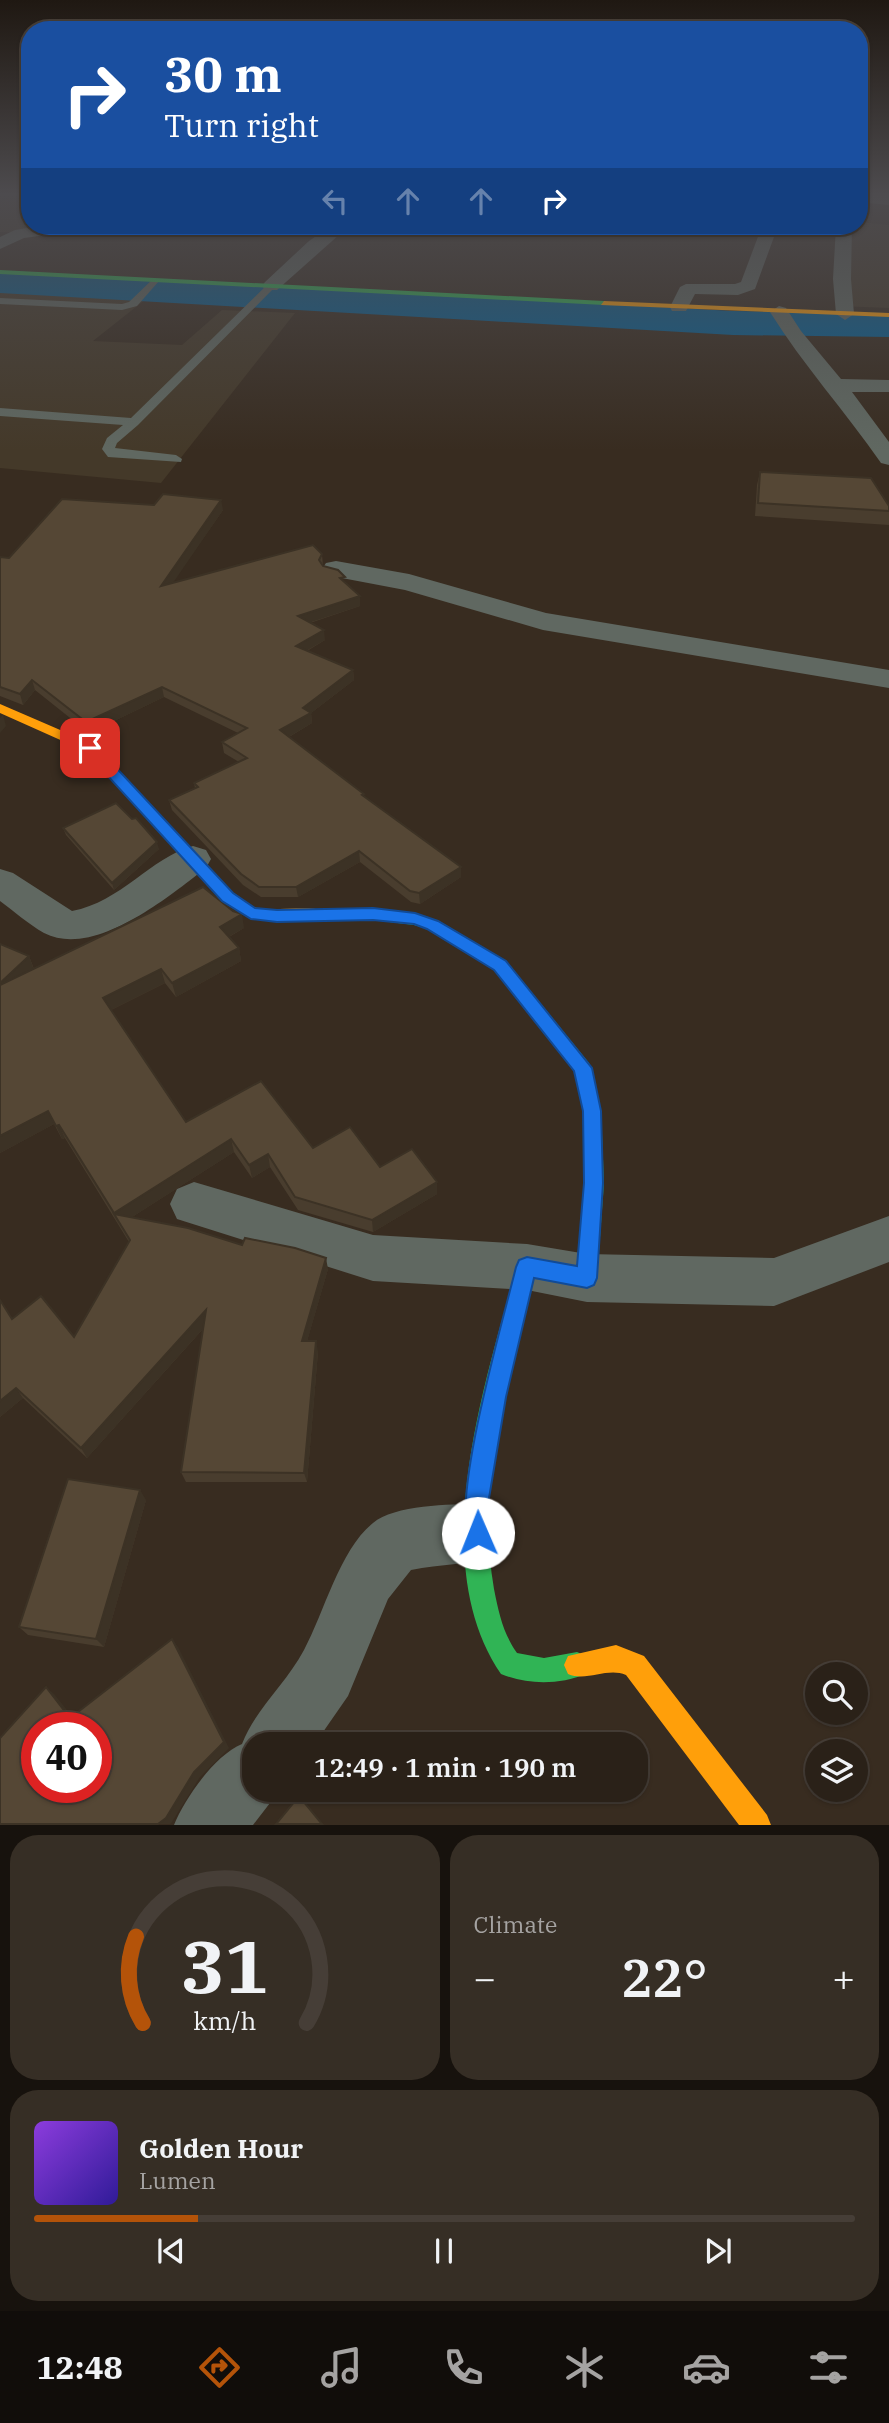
<!DOCTYPE html>
<meta charset="utf-8">
<style>
:root{--surface:#2a2118;--page:#362e25;--text:#f1f3f6;--muted:#a5a3a2;--line:#463e37;--accent:#b45309}
body{margin:0;font-family:"IBM Plex Serif",serif;background:var(--page);color:var(--text);height:100vh;display:flex;flex-direction:column;font-size:26px;white-space:nowrap}
*{box-sizing:border-box;margin:0}
p{font-size:23px;color:var(--muted)}
.icon{flex:none;width:38px;height:38px;fill:none;stroke:currentColor;stroke-width:2;stroke-linecap:round;stroke-linejoin:round}
.map{position:relative;height:1825px;overflow:hidden}
.details{display:flex;flex-direction:column;gap:10px;padding:10px;background:#17120d;flex:1}
.details>*{flex:none}
.hud{position:absolute;left:21px;top:21px;width:847px;height:214px;border-radius:28px;box-shadow:0 2px 5px #0004,0 0 0 2px var(--line);background:#1a4fa0;color:#fff;overflow:hidden}
.buttons{position:absolute;left:805px;top:1662px;display:grid;gap:14px}
.buttons a{display:grid;place-items:center;width:63px;height:63px;border-radius:50%;background:var(--surface);box-shadow:0 2px 5px #0004,0 0 0 2px var(--line);font-size:35px}
.speed{position:absolute;left:21px;top:1712px;display:flex;gap:14px;font-size:35px;font-weight:700;text-align:center}
.speed>*{display:grid;place-content:center;width:91px;height:91px;border-radius:50%;background:var(--surface);box-shadow:0 2px 5px #0004,0 0 0 2px var(--line);line-height:1}
.speed .limit{border:10px solid #d22;background:#fff;color:#111}
.pin{position:absolute;display:grid;place-items:center;width:60px;height:60px;color:#fff;margin:-30px;border-radius:14px;box-shadow:0 4px 10px #0006}
.me{position:absolute;width:77px;margin:-38px;rotate:359deg;stroke-linejoin:round;filter:drop-shadow(0 0 5px #0008)}
.turn{display:flex;align-items:center;gap:24px;height:147px;padding:0 28px;font-size:32px}
.turn .icon{width:91px;height:91px;stroke-width:2.5}
.turn b{display:block;font-size:49px;line-height:60px}
.lanes{display:flex;align-items:center;height:66px;padding:0 28px;background:#0003;justify-content:center;gap:35px;direction:ltr}
.lanes .off{opacity:.35}
.big{font-size:52px;font-weight:600;line-height:1.1}
.details .widget{flex:1;display:flex;flex-direction:column;justify-content:center;gap:10px;min-width:0;padding:0 24px;border-radius:28px;background:var(--page)}
.details .dial{align-items:center;gap:0}
.dial svg{height:182px;overflow:visible;fill:none;stroke:var(--line);stroke-width:7;stroke-linecap:round;text-anchor:middle}
.dial text{fill:var(--text);stroke:none}
.song{display:flex;align-items:center;gap:21px}
.cover{width:84px;height:84px;border-radius:10px;background:linear-gradient(135deg,hsl(270 70% 55%),hsl(250 70% 35%))}
.played{height:7px;border-radius:4px;background:linear-gradient(90deg,var(--accent) 20%,var(--line) 20%)}
.keys{display:flex;justify-content:space-around;direction:ltr}
.heat{display:flex;justify-content:space-between;align-items:center;font-size:38px;direction:ltr}
.details .tiles{flex:1;display:grid;gap:10px;grid-template-columns:1fr 1fr}
.widget:last-child{grid-column:span 2}
.trip{position:absolute;left:242px;top:1732px;width:406px;height:70px;border-radius:28px;background:var(--surface);box-shadow:0 2px 5px #0004,0 0 0 2px var(--line);font-weight:600;line-height:70px;text-align:center}
.menu{display:flex;height:112px;justify-content:space-around;align-items:center;background:#110d0a;color:var(--muted)}
.menu .icon{width:49px;height:49px}
.menu .active{color:var(--accent)}
.menu b{font-size:32px;color:var(--text)}
.map>svg:first-child{display:block}
</style>
<div class="map">
<svg width="889" height="1825" viewBox="0 0 889 1825">
<rect width="100%" height="100%" fill="#382c20"/>
<!-- industrial -->
<path fill="#443929" d="M0,195H30V226H54L46,233L0,232Z
M859,222L889,225V308L837,306L840,226H859Z
M0,292L146,299L93,341L182,345L222,310L295,313L161,483L0,468Z"/>
<g fill="none" stroke-linecap="round" stroke-linejoin="round">
<!-- river -->
<path fill="#085d8f" fill-rule="evenodd" d="M0,271L733,311L889,313V337L733,335L0,293Z"/>
<!-- lane -->
<path fill="#606861" fill-rule="evenodd" d="M154,278L159,281L137,306L122,310L0,304V298L122,304L129,302Z
M268,284L276,286L138,425L117,443L115,448L176,455L182,459L181,462L108,457L102,449L107,438L123,425L0,416V408L131,418Z"/>
<!-- street -->
<path fill="#606861" fill-rule="evenodd" d="M859,195H889V205L859,202Z
M39,226H59L46,235L24,238L0,249V237L15,230Z
M190,226H217L209,231L192,229Z
M331,226H349L277,290H265L262,286L265,282L309,241Z
M762,226H778L755,289L738,295L695,294L686,311H672L670,307L680,287L686,284H735L741,282Z
M836,226H852L851,279L854,314L845,320L836,314L833,279Z
M779,306L786,308L801,331L841,379L889,380V392H852L889,442V465L881,463C845,411 803,365 770,312Z
M336,561L409,574L546,613L889,670V688L543,630L405,590L326,575L322,569L326,563Z
M193,846L206,850L211,859L206,868C168,897 94,959 44,933C28,924 14,911 0,901V869L13,873L72,911C121,902 150,858 193,846Z
M194,1182L373,1235L527,1244L587,1254L774,1258L889,1216V1262L774,1306L587,1302L527,1290L373,1281L177,1219L170,1204L177,1189Z
M478,1504L499,1512L507,1533L499,1554C471,1565 440,1564 411,1570L388,1599L348,1696L314,1745H254V1790H280L253,1825H174C185,1798 215,1755 242,1744C256,1708 286,1684 304,1650C324,1613 340,1549 373,1523C394,1505 451,1504 478,1504Z"/>
<!-- fast -->
<path fill="#30b455" fill-rule="evenodd" d="M0,270L604,301L608,303L604,305L0,274Z
M373,908L415,913L439,921L506,961L589,1063L601,1110L604,1183L597,1278L594,1285L587,1288L580,1285L577,1278L584,1183L583,1110L575,1071L494,969L427,929L414,925L373,920L326,921L318,915L326,909Z
M527,1257L534,1260L537,1267C510,1372 475,1480 494,1589C499,1614 503,1633 517,1653L544,1658L577,1652L586,1656L590,1665L586,1674C559,1685 528,1685 501,1674C425,1563 484,1385 517,1267L520,1260Z"/>
<!-- slow -->
<path fill="#ff9f0a" fill-rule="evenodd" d="M604,301L889,313V317L601,305Z
M0,704L95,745L233,893C241,898 249,906 257,908C275,912 325,903 334,915L332,919L277,922L251,919L223,901L85,751L0,713Z
M616,1645L644,1656L767,1815L771,1825H739L626,1675C607,1667 587,1682 568,1674L564,1665L568,1656Z"/>
</g>
<!-- wall -->
<path fill="#493d2e" d="M760,472L889,506V525L755,516L757,485Z
M154,505L223,510L172,583L322,554L323,566L345,583L360,596V606L310,623L325,640L307,651L353,670L354,680L311,713L312,723L289,737L364,794V797L461,877L420,904L411,902L360,862L298,897H261L243,885L172,810L169,800L195,788L194,783L239,762L224,753L222,742L238,733L164,697L89,733L35,690L23,705L0,696V557L9,558Z
M132,819L159,849L114,890L66,835L63,828Z
M244,928L229,937L239,948L241,961L176,997L165,983L111,1010L186,1122L313,1148L437,1182V1194L373,1232L298,1210L270,1167L252,1178L234,1152L132,1217L242,1245L328,1269L307,1341L318,1352L307,1482H186L181,1472L203,1329L87,1458L23,1398L0,1417V1300L12,1319L74,1337L129,1242L65,1138L62,1139L54,1124L0,1153V944L29,956L34,969Z
M146,1500L104,1647L28,1635L19,1627Z"/>
<!-- shaded-wall -->
<path fill="#3c3225" d="M221,500L223,510L164,596L161,586Z
M360,596V606L299,626L298,616Z
M324,630L325,640L297,656L296,646Z
M353,670L354,680L311,713L312,723L282,741L280,730L303,708Z
M32,680L35,690L23,705L20,694Z
M162,687L164,697L89,733L86,722Z
M3,715L6,726L0,733V718Z
M157,842L159,849L114,890L112,883Z
M359,851L360,862L298,897L296,887Z
M461,867V877L420,904L419,893Z
M242,914L244,928L223,940L220,927Z
M239,948L241,961L176,997L172,983Z
M29,956L34,970L0,998V983Z
M161,969L165,983L107,1012L103,998Z
M48,1111L54,1124L0,1153V1136Z
M59,1125L65,1138L62,1139L56,1126Z
M231,1139L234,1152L121,1224L114,1214L119,1225L114,1213Z
M268,1154L270,1167L252,1178L249,1165Z
M437,1182V1194L373,1232L372,1220Z
M326,1258L328,1269L304,1352L302,1341Z
M206,1310L210,1321L87,1458L81,1448Z
M316,1341L318,1352L307,1482L304,1473Z
M16,1388L23,1398L0,1417V1401Z
M140,1490L146,1500L104,1647L96,1639Z
M172,1639L178,1647L229,1748L200,1777L172,1822L170,1824H158Z
M46,1687L54,1694L78,1724L70,1718Z"/>
<!-- building -->
<path fill="#554735" stroke="#3c3225" stroke-width="2" fill-rule="evenodd" d="M760,472L871,478L889,506V511L758,503Z
M163,494L221,500L161,586L313,545L322,554L319,560L323,566L338,570L345,577L340,578L360,596L298,616L324,630L296,646L353,670L303,708L311,713L280,730L364,794L362,795L461,867L419,893L410,891L359,851L296,887H259L241,874L169,800L198,787L194,783L247,758L222,742L247,728L162,687L86,722L32,680L20,694L0,687V557L9,558L62,499L154,505Z
M116,803L132,819L136,818L157,842L112,883L63,828Z
M203,887L233,911L242,914L220,927L239,948L172,983L161,969L103,998L186,1122L261,1081L313,1148L350,1127L380,1167L412,1149L437,1182L372,1220L295,1197L268,1154L249,1165L231,1139L114,1213L59,1125L56,1126L48,1111L0,1136V985Z
M0,944L29,956L0,983Z
M114,1214L188,1228L242,1245L245,1238L295,1248L326,1258L302,1341H316L304,1473L181,1472L206,1310L81,1448L16,1388L0,1401V1300L12,1319L41,1296L74,1337L130,1240Z
M68,1479L140,1490L96,1639L19,1627Z
M172,1639L224,1742L194,1772L166,1818L158,1824H0V1738L46,1687L70,1718ZM37,1727H96V1787H37Z
M299,1796L322,1824H276Z"/>
<!-- sky -->
<linearGradient id="sky" x2="0" y2="1"><stop stop-color="#1f1812"/><stop offset="0.43" stop-color="#4d4b4e"/><stop offset="1" stop-color="#4d4b4e" stop-opacity="0"/></linearGradient>
<rect width="889" height="451" fill="url(#sky)"/>
<!-- route -->
<path fill="#1a73e8" stroke="#114b97" stroke-width="2" d="M90,744L95,745L233,893L255,908L277,910L373,908L415,913L438,921L506,961L592,1068L601,1111L603,1183L597,1278L594,1285L587,1288L534,1278L506,1397L488,1504L490,1533L487,1542L478,1546L469,1542C451,1497 503,1321 516,1267L519,1260L527,1257L577,1266L584,1183L583,1111L574,1071L494,970L427,929L414,924L373,920L277,922L251,919L222,901L85,751L83,748Z"/>
</svg>
<div class="buttons">
<a><svg class="icon" aria-label="search" viewBox="0 0 24 24"><circle cx="10" cy="10" r="6"/><path d="M15 15l6 6"/></svg></a>
<a><svg class="icon" aria-label="layers" viewBox="0 0 24 24"><path d="M12 4l9 5-9 5-9-5zM3 14l9 5 9-5"/></svg></a>
</div>
<div class="speed"><div class="limit">40</div></div>
<div class="pin" style="left:90px;top:748px;background:#d93025"><svg class="icon" aria-label="arrive" viewBox="0 0 24 24"><path d="M6 21V4h12l-3 4 3 4H6"/></svg></div>
<svg class="me" style="left:478px;top:1533px" viewBox="-20 -20 40 40"><circle r="19" fill="#fff"/><path d="M0-13L10 11 0 6-10 11z" fill="#1a73e8"/></svg>
<div class="trip">12:49 · 1 min · 190 m</div>
<div class="hud">
<div class="turn"><svg class="icon" aria-label="right" viewBox="0 0 24 24"><path d="M7 20v-9h11M14 6l5 5-5 5"/></svg><div><b>30 m</b>Turn right</div></div>
<div class="lanes"><svg class="icon off" aria-label="left" viewBox="0 0 24 24"><path d="M17 20v-9H6M10 6l-5 5 5 5"/></svg><svg class="icon off" aria-label="ahead" viewBox="0 0 24 24"><path d="M12 20V5M6 11l6-6 6 6"/></svg><svg class="icon off" aria-label="ahead" viewBox="0 0 24 24"><path d="M12 20V5M6 11l6-6 6 6"/></svg><svg class="icon" aria-label="right" viewBox="0 0 24 24"><path d="M7 20v-9h11M14 6l5 5-5 5"/></svg></div>
</div>
</div>
<section class="details">
<div class="tiles">
<div class="widget dial"><svg viewBox="0 0 100 80">
<path d="M14 69A42 42 0 1 1 86 69"/>
<path d="M14 69A42 42 0 0 1 11 31" stroke="#b45309"/>
<text x="50" y="56" font-size="32" font-weight="700">31</text>
<text x="50" y="72" font-size="11">km/h</text>
</svg></div>
<div class="widget"><p>Climate</p>
<div class="heat"><a>−</a><b class="big">22°</b><a>+</a></div>
</div>
<div class="widget">
<div class="song"><i class="cover"></i><div><b>Golden Hour</b><p>Lumen</p></div></div>
<div class="played"></div>
<div class="keys"><svg class="icon" aria-label="previous" viewBox="0 0 24 24"><path d="M18 5L8 12l10 7zM5 5v14"/></svg><svg class="icon" aria-label="pause" viewBox="0 0 24 24"><path d="M8 5v14M16 5v14"/></svg><svg class="icon" aria-label="next" viewBox="0 0 24 24"><path d="M6 5l10 7-10 7zM19 5v14"/></svg></div>
</div>
</div>
</section>
<nav class="menu">
<b>12:48</b>
<svg class="icon active" aria-label="directions" viewBox="0 0 24 24"><path d="M12 3l9 9-9 9-9-9zM9 14v-3h6M13 9l2 2-2 2"/></svg>
<svg class="icon" aria-label="music" viewBox="0 0 24 24"><path d="M9 18V5l10-2v13"/><circle cx="6" cy="18" r="3"/><circle cx="16" cy="16" r="3"/></svg>
<svg class="icon" aria-label="phone" viewBox="0 0 24 24"><path d="M5 4h4l2 5-3 2q2 4 5 5l2-3 5 2v4C11 20 4 13 5 4z"/></svg>
<svg class="icon" aria-label="climate" viewBox="0 0 24 24"><path d="M12 3v18M4 7l16 10M4 17L20 7"/></svg>
<svg class="icon" aria-label="car" viewBox="0 0 24 24"><path d="M5 17H2v-5l4-1 3-4h7l3 4 3 1v5h-3M9 17h6M6 11h13"/><circle cx="7" cy="17" r="2"/><circle cx="17" cy="17" r="2"/></svg>
<svg class="icon" aria-label="filters" viewBox="0 0 24 24"><path d="M4 7h16M4 17h16"/><circle cx="9" cy="7" r="2"/><circle cx="15" cy="17" r="2"/></svg>
</nav>
